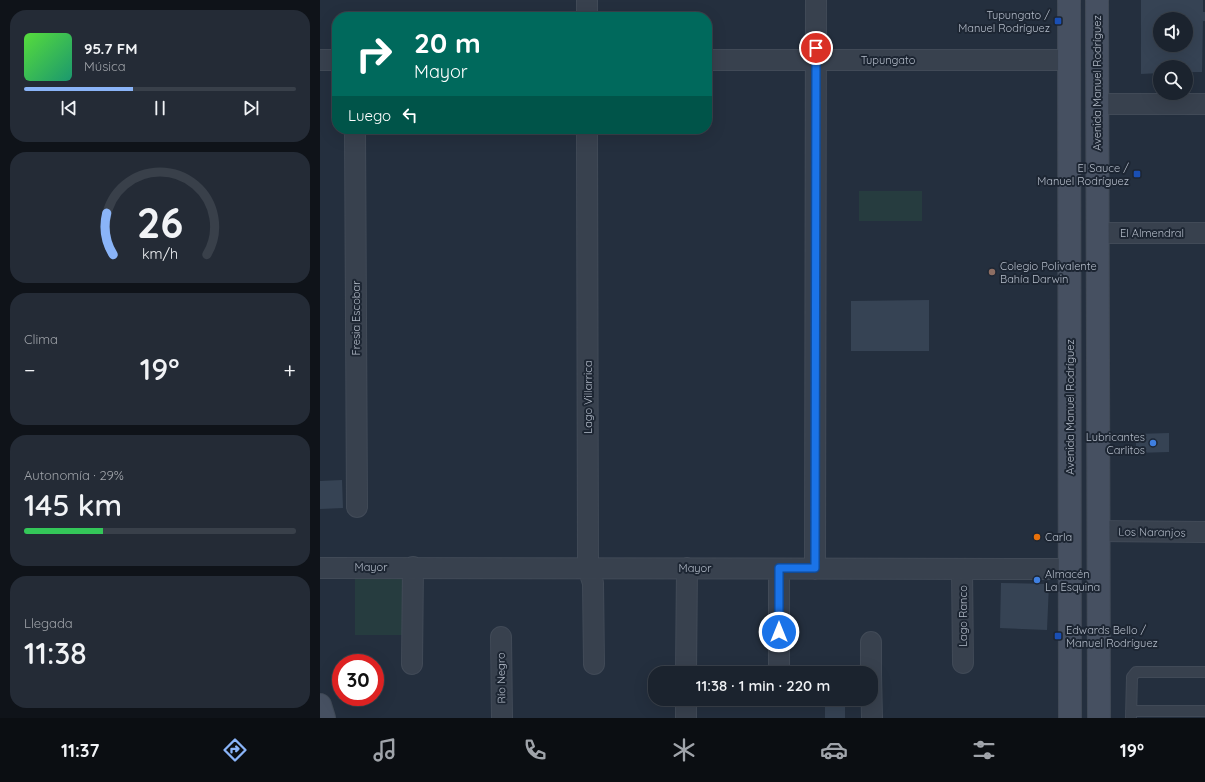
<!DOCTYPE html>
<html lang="es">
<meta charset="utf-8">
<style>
:root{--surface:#1b232e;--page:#242b36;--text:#f1f3f6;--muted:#a0a4aa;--line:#39404a;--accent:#8ab4f8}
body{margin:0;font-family:Quicksand,sans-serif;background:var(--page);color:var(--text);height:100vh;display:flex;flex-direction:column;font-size:15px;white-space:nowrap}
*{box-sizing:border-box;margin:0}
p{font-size:13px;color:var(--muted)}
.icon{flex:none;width:22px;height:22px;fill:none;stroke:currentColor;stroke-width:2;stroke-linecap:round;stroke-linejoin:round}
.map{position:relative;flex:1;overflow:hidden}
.panel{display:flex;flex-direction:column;gap:10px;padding:10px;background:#0f1319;width:320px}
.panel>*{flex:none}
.top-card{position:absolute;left:12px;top:12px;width:380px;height:122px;border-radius:16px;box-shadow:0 4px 16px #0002,0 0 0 1px var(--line);background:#00695c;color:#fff;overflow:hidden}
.fabs{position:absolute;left:833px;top:12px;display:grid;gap:8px}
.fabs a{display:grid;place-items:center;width:40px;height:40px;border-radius:50%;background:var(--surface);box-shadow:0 4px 16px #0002,0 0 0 1px var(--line);font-size:20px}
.speed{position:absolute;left:12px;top:654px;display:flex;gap:8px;font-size:20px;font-weight:700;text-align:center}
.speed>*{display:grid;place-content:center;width:52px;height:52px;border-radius:50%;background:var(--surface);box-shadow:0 4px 16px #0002,0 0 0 1px var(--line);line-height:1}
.speed .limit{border:6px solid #d22;background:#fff;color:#111}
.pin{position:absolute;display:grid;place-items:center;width:34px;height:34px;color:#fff;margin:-17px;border:2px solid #fff;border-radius:50%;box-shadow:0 1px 4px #0007}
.me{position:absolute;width:44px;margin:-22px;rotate:0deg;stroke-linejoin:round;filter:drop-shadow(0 0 3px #0008)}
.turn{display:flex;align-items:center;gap:14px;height:84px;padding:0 16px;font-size:18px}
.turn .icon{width:52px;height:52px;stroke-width:2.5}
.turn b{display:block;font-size:28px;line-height:34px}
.then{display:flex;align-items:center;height:38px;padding:0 16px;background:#0003;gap:8px;font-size:15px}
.big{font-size:30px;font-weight:600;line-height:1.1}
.panel .tile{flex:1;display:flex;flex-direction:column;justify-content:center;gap:6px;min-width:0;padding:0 14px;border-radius:16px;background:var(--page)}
.panel .dial{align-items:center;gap:0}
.dial svg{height:104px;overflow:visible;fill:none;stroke:var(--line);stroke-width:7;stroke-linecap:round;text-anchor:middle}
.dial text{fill:var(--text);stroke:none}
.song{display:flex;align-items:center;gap:12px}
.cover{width:48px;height:48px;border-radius:6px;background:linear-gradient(135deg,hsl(110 70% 55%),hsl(160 70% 35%))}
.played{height:4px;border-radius:2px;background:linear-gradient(90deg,var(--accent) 40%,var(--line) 40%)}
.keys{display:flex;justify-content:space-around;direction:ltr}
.heat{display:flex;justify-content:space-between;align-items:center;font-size:22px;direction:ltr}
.charge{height:6px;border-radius:3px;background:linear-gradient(90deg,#34c759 29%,var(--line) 0)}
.trip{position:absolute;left:328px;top:666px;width:230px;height:40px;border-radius:16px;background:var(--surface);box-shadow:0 4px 16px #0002,0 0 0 1px var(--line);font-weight:600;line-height:40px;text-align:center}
.tab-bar{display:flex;height:64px;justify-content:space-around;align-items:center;background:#0b0e12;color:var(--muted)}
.tab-bar .icon{width:28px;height:28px}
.tab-bar .active{color:var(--accent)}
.tab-bar b{font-size:18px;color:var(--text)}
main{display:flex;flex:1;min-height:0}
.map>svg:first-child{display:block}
</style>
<main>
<section class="panel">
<div class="tile">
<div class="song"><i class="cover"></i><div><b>95.7 FM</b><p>Música</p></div></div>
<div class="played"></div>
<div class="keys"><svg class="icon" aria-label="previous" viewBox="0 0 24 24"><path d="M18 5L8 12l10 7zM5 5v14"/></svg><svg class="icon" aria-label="pause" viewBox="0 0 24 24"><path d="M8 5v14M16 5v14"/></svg><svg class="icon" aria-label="next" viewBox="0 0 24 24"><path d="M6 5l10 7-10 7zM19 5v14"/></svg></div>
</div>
<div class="tile dial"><svg viewBox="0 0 100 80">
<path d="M14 69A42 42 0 1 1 86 69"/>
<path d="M14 69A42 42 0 0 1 9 37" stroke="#8ab4f8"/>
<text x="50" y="56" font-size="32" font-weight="700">26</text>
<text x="50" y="72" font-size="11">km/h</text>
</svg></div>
<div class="tile"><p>Clima</p>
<div class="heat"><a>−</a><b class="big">19°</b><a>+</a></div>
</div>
<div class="tile"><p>Autonomía · 29%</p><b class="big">145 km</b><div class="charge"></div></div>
<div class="tile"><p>Llegada</p><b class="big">11:38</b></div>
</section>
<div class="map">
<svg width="885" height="718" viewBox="0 0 885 718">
<rect width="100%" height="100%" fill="#242f3e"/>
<!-- green -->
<path fill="#263c3f" d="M539,191H602V221H539Z
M35,578H82V635H35Z"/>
<!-- building -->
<path fill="#364354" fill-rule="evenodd" d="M821,0H883V12H885V21H883L882,72H866V67H840V73L821,74ZM840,19H866V45H840Z
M609,300V351H531V301Z
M849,433V452L816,453V434Z
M22,480L23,508L0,509V481Z
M681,583L729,584L727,630L680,628Z
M505,699H525V718H505Z"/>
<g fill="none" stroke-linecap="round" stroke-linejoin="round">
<defs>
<path id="lane" d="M811,711H885
M811,718L812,677L816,672H885"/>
<path id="street" d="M267,17V0
M0,60H17
M387,60H750
M778,104H885
M35,129L37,507
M267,129L268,568L273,583L274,664
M778,233H885
M778,531L885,532
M0,568L750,569
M495,569L496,0
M642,569L643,663
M181,637L182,718
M551,642V673
M92,664L93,567
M459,664V569
M366,673L367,568
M551,674L552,718
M366,699V718"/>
<path id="secondary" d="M749,0L750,718
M777,0L779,718
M0,705L4,718"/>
</defs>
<!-- lane casing -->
<use href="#lane" stroke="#414a57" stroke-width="12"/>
<!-- street casing -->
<use href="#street" stroke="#414a57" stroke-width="22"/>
<!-- secondary casing -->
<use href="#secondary" stroke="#414a57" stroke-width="24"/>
<!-- lane -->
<use href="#lane" stroke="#38414e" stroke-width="10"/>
<!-- street -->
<use href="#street" stroke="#38414e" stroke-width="20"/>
<!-- secondary -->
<use href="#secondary" stroke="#465061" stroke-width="22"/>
</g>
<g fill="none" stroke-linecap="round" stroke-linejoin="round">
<defs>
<path id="route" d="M459,632V568H495L496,48"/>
</defs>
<!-- route casing -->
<use href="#route" stroke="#114b97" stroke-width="10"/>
<!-- route -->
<use href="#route" stroke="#1a73e8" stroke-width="7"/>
</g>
<!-- markers -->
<g fill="#1a4fb4" stroke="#1d2633" stroke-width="1.5">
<rect x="734" y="17" width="8" height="8" rx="2"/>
<rect x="813" y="170" width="8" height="8" rx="2"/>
<rect x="734" y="632" width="8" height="8" rx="2"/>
</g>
<circle fill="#8d6e63" stroke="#1d2633" stroke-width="1.5" cx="672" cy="272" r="4"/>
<g fill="#3f7fe0" stroke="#1d2633" stroke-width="1.5">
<circle cx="833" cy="443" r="4"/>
<circle cx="717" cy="580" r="4"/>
</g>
<circle fill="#e8710a" stroke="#1d2633" stroke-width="1.5" cx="717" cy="537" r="4"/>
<g text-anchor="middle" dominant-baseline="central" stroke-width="4" stroke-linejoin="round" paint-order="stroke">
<!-- poi labels -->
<g font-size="11" fill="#b4bcc9" stroke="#1d2633" text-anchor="start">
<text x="730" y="15" text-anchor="end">Tupungato /<tspan x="730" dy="13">Manuel Rodríguez</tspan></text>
<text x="809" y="168" text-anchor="end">El Sauce /<tspan x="809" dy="13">Manuel Rodríguez</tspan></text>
<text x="680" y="266">Colegio Polivalente<tspan x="680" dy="13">Bahía Darwin</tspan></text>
<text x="825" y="437" text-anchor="end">Lubricantes<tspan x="825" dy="13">Carlitos</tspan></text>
<text x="725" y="537">Carla</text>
<text x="725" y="574">Almacén<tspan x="725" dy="13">La Esquina</tspan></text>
<text x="746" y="630">Edwards Bello /<tspan x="746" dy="13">Manuel Rodríguez</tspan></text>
</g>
<!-- street labels -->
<g font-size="11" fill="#b4bcc9" stroke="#1d2633">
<text x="568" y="60">Tupungato</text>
<text transform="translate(777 83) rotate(-90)">Avenida Manuel Rodríguez</text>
<text x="832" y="233">El Almendral</text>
<text transform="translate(36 318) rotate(-90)">Fresia Escobar</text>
<text transform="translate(268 397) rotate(-90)">Lago Villarrica</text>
<text transform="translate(750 407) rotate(-90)">Avenida Manuel Rodríguez</text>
<text transform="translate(832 532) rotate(1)">Los Naranjos</text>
<text x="51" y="567">Mayor</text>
<text x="375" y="568">Mayor</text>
<text transform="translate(643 616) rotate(-90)">Lago Ranco</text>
<text transform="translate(181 678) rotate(-91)">Río Negro</text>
</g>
</g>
</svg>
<div class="fabs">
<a><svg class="icon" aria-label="sound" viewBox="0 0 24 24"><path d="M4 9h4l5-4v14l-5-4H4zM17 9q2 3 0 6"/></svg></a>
<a><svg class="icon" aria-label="search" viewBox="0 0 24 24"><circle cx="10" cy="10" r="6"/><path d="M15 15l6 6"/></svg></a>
</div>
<div class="speed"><div class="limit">30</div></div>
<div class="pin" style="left:496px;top:48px;background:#d93025"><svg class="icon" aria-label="arrive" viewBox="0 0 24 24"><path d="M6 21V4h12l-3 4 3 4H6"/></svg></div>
<svg class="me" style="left:459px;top:632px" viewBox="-20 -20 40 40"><circle r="17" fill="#1a73e8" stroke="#fff" stroke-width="3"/><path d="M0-11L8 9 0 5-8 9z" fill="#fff"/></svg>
<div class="trip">11:38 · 1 min · 220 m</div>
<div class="top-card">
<div class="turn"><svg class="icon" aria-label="right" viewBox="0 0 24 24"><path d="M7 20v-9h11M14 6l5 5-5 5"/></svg><div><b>20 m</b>Mayor</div></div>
<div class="then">Luego<svg class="icon" aria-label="left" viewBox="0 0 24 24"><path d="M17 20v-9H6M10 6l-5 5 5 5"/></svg></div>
</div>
</div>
</main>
<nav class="tab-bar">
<b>11:37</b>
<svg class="icon active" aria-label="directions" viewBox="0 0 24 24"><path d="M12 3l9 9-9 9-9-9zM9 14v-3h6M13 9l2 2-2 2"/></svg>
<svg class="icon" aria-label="music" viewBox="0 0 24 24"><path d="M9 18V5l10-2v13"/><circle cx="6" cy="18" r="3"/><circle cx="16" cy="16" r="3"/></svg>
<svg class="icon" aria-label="phone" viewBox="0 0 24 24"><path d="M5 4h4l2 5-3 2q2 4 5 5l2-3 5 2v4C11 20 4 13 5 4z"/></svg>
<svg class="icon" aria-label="climate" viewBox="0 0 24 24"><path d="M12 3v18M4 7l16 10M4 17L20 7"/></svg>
<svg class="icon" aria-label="car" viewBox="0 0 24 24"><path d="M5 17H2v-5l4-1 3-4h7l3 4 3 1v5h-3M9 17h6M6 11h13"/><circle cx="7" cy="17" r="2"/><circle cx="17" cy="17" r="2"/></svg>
<svg class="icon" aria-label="filters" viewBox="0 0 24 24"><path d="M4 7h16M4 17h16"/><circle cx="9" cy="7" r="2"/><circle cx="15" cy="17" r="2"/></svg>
<b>19°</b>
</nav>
